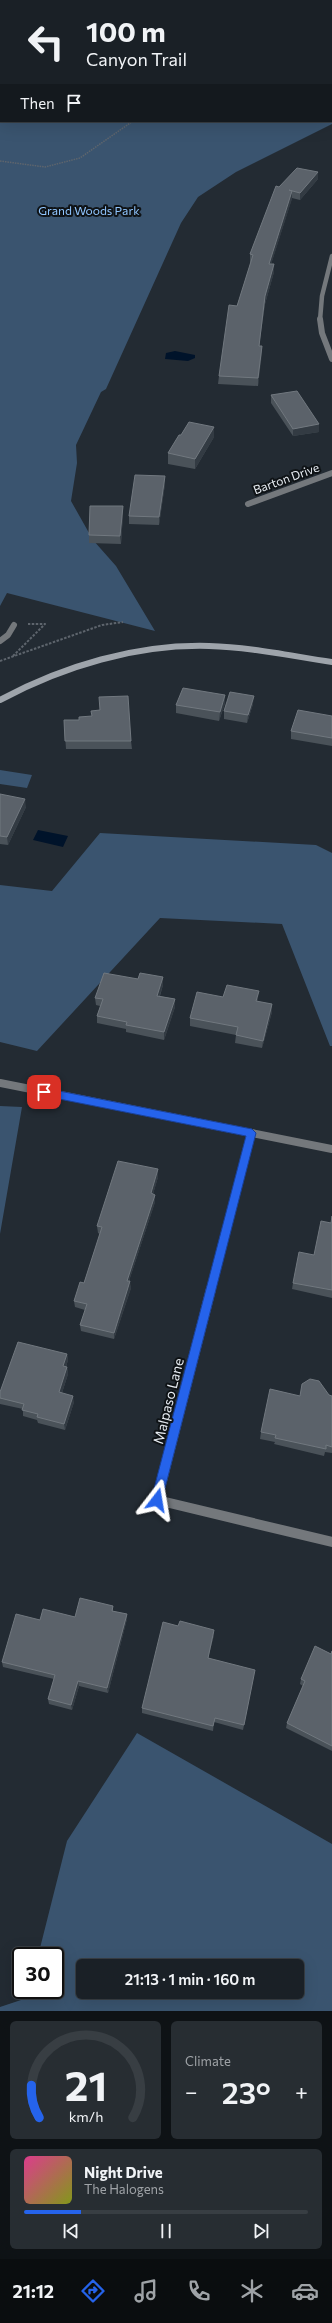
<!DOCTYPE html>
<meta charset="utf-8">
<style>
:root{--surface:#1a2026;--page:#272d32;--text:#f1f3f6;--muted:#9fa3a7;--line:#383e43;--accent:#2563eb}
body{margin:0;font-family:Commissioner,sans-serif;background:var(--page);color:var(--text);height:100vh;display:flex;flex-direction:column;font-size:15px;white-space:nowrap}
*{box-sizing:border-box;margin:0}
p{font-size:13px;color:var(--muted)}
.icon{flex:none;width:22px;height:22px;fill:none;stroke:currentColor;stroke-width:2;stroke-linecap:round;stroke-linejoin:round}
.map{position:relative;height:2011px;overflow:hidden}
.drawer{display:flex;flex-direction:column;gap:10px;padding:10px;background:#0e1215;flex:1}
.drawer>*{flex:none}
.top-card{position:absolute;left:0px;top:0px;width:332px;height:122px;box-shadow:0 4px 16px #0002,0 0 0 1px var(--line);background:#1a2026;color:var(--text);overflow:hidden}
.speed{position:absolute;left:12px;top:1947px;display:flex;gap:8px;font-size:20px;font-weight:700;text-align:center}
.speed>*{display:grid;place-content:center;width:52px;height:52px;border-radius:50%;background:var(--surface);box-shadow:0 4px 16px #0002,0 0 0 1px var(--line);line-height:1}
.speed .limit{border:2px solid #111;border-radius:6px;background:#fff;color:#111}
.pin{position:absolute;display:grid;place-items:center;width:34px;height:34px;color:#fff;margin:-17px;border-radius:8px;box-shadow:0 2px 6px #0006}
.me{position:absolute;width:44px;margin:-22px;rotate:14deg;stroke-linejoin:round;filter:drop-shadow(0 0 3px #0008)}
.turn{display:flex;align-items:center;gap:14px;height:84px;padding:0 20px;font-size:18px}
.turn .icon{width:52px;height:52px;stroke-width:2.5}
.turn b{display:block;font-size:28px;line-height:34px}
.then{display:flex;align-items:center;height:38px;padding:0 20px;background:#0003;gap:8px;font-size:15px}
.big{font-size:30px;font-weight:600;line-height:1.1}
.drawer .tile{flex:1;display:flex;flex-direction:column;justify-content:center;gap:6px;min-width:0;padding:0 14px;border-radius:6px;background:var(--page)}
.drawer .dial{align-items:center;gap:0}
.dial svg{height:104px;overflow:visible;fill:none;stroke:var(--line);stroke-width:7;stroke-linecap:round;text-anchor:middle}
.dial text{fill:var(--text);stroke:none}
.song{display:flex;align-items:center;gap:12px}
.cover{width:48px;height:48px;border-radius:6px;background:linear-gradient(135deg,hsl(330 70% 55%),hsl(70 70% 35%))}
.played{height:4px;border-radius:2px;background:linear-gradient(90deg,var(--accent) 20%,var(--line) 20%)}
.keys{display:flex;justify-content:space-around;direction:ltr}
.heat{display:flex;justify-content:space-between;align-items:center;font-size:22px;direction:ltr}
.drawer .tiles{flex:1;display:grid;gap:10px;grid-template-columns:1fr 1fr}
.tile:last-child{grid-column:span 2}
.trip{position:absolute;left:76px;top:1959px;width:228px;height:40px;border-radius:6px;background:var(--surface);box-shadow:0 4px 16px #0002,0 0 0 1px var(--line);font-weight:600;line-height:40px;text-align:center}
.dock{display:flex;height:64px;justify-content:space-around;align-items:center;background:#0a0d0f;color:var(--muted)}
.dock .icon{width:28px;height:28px}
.dock .active{color:var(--accent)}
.dock b{font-size:18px;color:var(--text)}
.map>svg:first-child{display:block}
</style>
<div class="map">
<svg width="332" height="2011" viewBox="0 0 332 2011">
<rect width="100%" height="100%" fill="#232b33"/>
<!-- green -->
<path fill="#3a546f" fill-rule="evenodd" d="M0,31L1,121H331L332,79V124L236,172L198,197L181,223L106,389L101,392L76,445L77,463L71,501L93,540L116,566L155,631L7,593L0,606Z
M0,770L32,775L27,788L0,784Z
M100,833L316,845L332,853V1046H330L282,924L160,918L37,1051L0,1042V885L52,891Z
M0,1106L22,1107L0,1234Z
M137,1733L332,1844V2011H0V2007L27,1998L29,1990H55V1956H38L67,1841ZM83,1966H297V1992H83Z"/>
<!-- water -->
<path fill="#00132a" d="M30,0H332V30L331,1H7Z
M175,351L195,355V358L188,361L165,359L166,353Z
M38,830L68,836L63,847L33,840Z"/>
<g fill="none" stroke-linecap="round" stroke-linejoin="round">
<!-- path-far1 -->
<path stroke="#5e656d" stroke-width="1.5" stroke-dasharray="1.5 1" stroke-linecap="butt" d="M0,161L45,167L80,158L133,121"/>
<!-- path -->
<path stroke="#5e656d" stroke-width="2" stroke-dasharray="2.5 1.5" stroke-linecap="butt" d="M13,656L45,624H28
M0,661L102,625L123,622"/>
<!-- street-far3 -->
<path stroke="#74787c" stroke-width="4.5" d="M320,320L322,296L332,256"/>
<!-- street-far2 -->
<path stroke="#74787c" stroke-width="6" d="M320,319L322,333L332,359
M248,504L332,473
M0,641L8,635L14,625"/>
<!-- street-far1 -->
<path stroke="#74787c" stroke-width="8" d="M0,1083L332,1149
M211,1290L251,1133"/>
<!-- street -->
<path stroke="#74787c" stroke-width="10" d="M211,1289L157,1500L332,1542"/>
<!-- secondary -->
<path stroke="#9ea4ab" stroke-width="6" d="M0,700C63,666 137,644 209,646C250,647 291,656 332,662"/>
</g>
<!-- wall -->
<path fill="#4a5259" d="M318,179L300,200L292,198L271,264H274V272L265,304L259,346H262L258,386L218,384L219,376L237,306L238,303L251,262H250V254L279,187Z
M271,395L319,432L293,436L271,403Z
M214,437L195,469L168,464V453Z
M165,476V484L159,525L129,524V516Z
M123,506V514L121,544L89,543V535Z
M225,703L219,721L176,713V705Z
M253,704L247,723L224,719V711Z
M332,716V746L291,739V731Z
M64,720L131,741L132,749H66Z
M0,794L26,807L8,845L0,844Z
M163,977V985L160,996L175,999V1007L164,1040L126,1032V1029L97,1023V1016L100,1006L96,1005L95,998L138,979Z
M223,997L258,998L257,1002L272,1004V1012L262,1048L235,1043L236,1035L190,1026V1018Z
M158,1177L153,1194L155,1195V1202L129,1281L131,1288L114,1339L81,1331L80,1325L85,1310L75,1307L74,1301L84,1283L100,1234L98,1233L97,1226Z
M332,1216V1298L292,1289L293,1283L314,1255L331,1223Z
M67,1354L68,1360L66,1367H67L68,1374L62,1393L74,1402L65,1430L38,1423L37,1420L23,1416V1409L0,1404V1392Z
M329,1395L332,1396V1453L325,1452L324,1456L274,1444L275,1442L260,1439L261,1432L300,1396Z
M113,1606V1611L127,1614V1619L108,1693L79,1686L72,1710L49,1704L48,1699L54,1679L3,1667L2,1662L40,1620L75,1617Z
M214,1635L208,1658L254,1675L243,1730L214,1722L213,1731L142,1713V1708Z
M332,1651V1751L286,1728L287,1723L303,1686L300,1684L301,1679L331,1654Z"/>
<!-- shaded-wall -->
<path fill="#333b43" d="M318,172V179L300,200V193Z
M292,191V199L269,271V264Z
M274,264V272L265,304L258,354L259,346L265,296Z
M262,346V354L258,386V378Z
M319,424V432L293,436V429Z
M214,427V437L195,469V459Z
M165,476V484L159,525V517Z
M123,506V514L121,544L120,536Z
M225,695V703L219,721L220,712Z
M254,696L253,704L247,723L248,715Z
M25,799L26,807L8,845L7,837Z
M163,977V985L157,1003V996Z
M259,991L258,998L255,1009L256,1001Z
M175,999V1007L164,1040V1032Z
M272,1004V1012L262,1048L263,1041Z
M158,1169V1177L151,1201V1193Z
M155,1195V1202L127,1287V1281Z
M130,1281L131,1288L114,1339V1333Z
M67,1354L68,1360L64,1373L63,1366Z
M67,1367L68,1374L60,1399L59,1392Z
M73,1396L74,1402L65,1430L64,1424Z
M127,1614V1619L108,1693L107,1688Z
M214,1630V1635L207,1663L208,1658Z
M78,1681L79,1686L72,1710L71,1705Z"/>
<!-- building -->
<path fill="#5b626a" stroke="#71787f" d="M297,168L318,172L300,193L289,190L292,191L269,264H274L265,296L259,346H262L258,378L219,376L229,305L237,306L238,303L253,255L250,254L276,186L279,187Z
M297,391L319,424L293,429L271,395Z
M189,422L214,427L195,459L168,453L179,435H181Z
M135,475L165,476L159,517L129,516Z
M90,506H123L120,536L89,535Z
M183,688L225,695L220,712L176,705Z
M230,692L254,696L248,715L224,711Z
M128,696L131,741H65L64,720H79V717L92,716L91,711L100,710L99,697Z
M298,710L332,716V738L291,731Z
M0,794L25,799L7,837L0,836Z
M104,973L138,979L140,973L163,977L157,996L175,999L164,1032L126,1025L127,1022L97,1016L103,999L95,998Z
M227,985L259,991L256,1001L272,1004L263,1041L236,1035L238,1027L190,1018L197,992L223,997Z
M118,1161L158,1169L151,1193L155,1195L127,1281H130L114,1333L80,1325L87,1304L74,1301L80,1282L84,1283L102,1227L97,1226Z
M332,1216V1290L293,1283L299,1252L314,1255L321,1221L331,1223Z
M18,1342L67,1354L63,1366L67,1367L59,1392L73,1396L64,1424L37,1417L38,1414L22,1410L24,1404L0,1398V1392Z
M310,1379L319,1381L329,1395L332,1396V1447L326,1445V1449L275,1438L276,1435L261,1432L270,1389L300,1396L302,1384Z
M80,1598L113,1606L112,1611L127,1614L107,1688L78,1681L71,1705L48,1699L55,1675L2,1662L16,1614L40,1620L43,1609L75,1617Z
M180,1621L214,1630L208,1658L255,1670L244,1725L215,1718L213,1726L142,1708L163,1622L178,1626Z
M315,1646L331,1654L332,1651V1746L287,1723L305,1681L301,1679Z"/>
<!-- route -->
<path fill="#2563eb" stroke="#184099" d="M44,1088L252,1129L256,1133L162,1500L161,1504L157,1506L153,1504L151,1500L246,1136L44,1096L40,1092Z"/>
<g text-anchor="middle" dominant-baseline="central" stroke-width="4" stroke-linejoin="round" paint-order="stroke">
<!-- far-park labels -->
<g font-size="12" fill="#90c6ff" stroke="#0f1316">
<text x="89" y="210">Grand Woods Park</text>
</g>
<!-- far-street labels -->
<g font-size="12" fill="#e7ecf2" stroke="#0f1316">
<text transform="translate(286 478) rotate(-20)">Barton Drive</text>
</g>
<!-- street labels -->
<g font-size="14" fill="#e7ecf2" stroke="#0f1316">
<text transform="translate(168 1401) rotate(-76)">Malpaso Lane</text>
</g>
</g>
</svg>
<div class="speed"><div class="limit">30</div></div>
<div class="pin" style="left:44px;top:1092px;background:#d93025"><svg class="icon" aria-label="arrive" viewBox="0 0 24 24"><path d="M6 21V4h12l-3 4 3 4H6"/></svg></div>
<svg class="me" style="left:157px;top:1500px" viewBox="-20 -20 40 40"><path d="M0-17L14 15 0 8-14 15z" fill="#2563eb" stroke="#fff" stroke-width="4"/></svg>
<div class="trip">21:13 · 1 min · 160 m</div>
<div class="top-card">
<div class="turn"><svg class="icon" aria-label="left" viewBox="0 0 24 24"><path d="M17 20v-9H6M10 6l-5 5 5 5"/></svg><div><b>100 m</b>Canyon Trail</div></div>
<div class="then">Then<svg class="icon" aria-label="arrive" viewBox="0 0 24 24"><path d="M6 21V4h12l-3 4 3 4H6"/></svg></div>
</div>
</div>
<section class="drawer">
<div class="tiles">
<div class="tile dial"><svg viewBox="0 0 100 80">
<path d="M14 69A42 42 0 1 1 86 69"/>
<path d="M14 69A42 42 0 0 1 8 44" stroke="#2563eb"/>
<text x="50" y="56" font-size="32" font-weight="700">21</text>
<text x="50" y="72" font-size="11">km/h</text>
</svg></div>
<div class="tile"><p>Climate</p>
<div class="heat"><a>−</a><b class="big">23°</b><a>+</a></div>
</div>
<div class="tile">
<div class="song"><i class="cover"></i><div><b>Night Drive</b><p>The Halogens</p></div></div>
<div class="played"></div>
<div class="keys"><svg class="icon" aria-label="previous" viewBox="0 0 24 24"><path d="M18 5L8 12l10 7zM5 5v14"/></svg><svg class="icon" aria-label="pause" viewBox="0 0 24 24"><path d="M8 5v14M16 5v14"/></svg><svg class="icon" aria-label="next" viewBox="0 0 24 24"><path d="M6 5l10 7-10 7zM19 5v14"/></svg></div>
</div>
</div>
</section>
<nav class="dock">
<b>21:12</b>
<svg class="icon active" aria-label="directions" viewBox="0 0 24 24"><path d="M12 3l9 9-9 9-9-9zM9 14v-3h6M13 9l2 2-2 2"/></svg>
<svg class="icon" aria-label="music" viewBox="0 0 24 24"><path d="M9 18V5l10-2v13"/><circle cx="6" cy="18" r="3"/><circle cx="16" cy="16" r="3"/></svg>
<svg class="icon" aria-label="phone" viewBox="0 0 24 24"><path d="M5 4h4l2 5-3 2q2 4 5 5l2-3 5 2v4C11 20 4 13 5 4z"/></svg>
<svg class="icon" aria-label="climate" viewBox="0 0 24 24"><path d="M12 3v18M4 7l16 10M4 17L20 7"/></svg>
<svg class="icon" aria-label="car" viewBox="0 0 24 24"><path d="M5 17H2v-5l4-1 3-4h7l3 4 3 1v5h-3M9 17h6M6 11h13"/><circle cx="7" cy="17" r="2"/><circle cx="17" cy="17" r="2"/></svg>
</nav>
